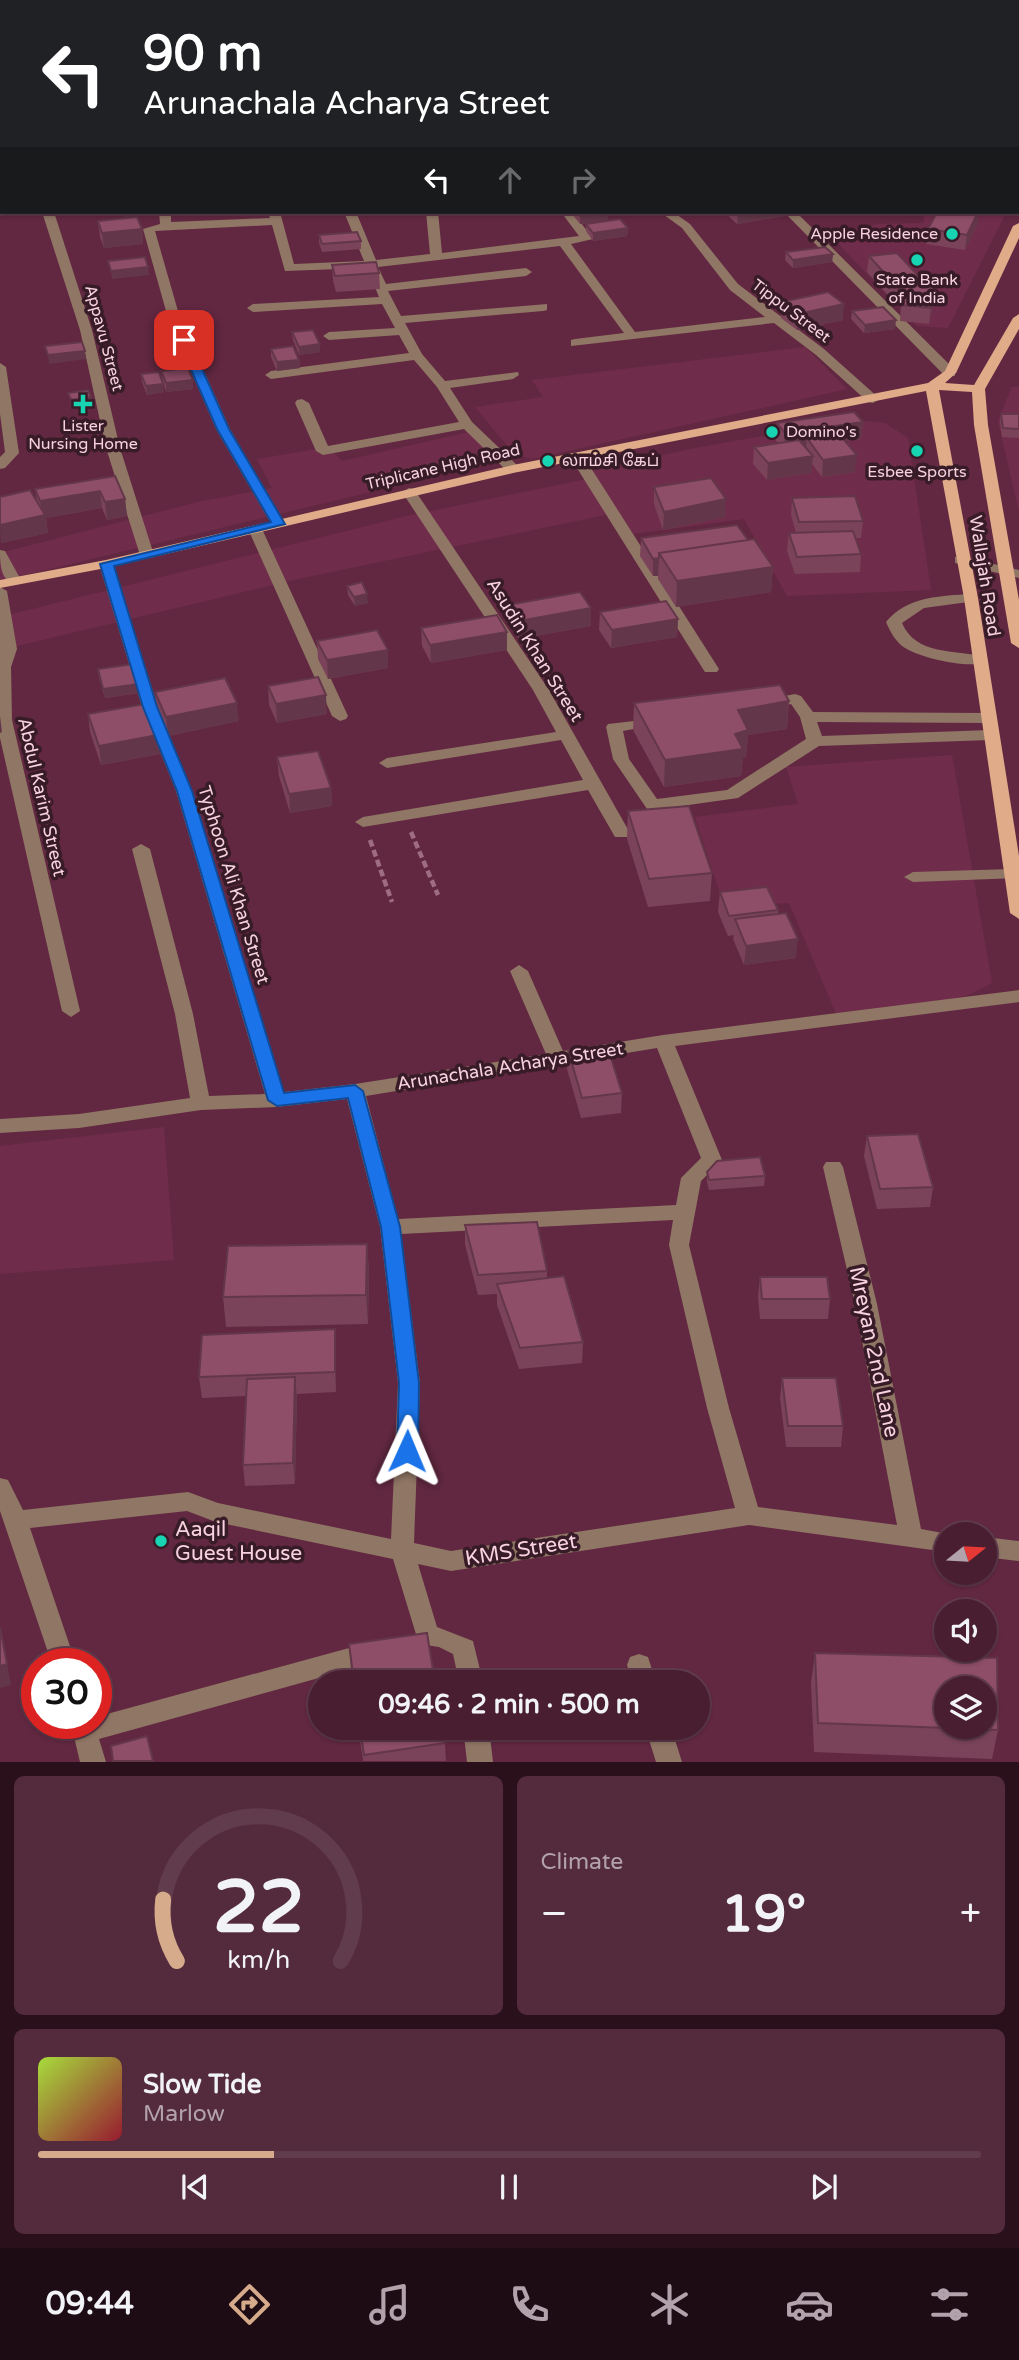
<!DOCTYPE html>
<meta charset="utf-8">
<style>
:root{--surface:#4a1e31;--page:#542b3d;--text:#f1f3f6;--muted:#b2a2ab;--line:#613c4d;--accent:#d6ab8b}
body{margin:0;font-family:"Varela Round","Noto Sans Tamil",sans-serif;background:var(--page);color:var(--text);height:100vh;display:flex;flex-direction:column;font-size:26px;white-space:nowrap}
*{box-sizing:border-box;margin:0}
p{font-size:23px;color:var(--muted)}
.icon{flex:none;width:38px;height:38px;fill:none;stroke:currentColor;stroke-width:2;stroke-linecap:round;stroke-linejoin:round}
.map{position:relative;height:1762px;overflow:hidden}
.panel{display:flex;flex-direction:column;gap:14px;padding:14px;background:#29101b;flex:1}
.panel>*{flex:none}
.top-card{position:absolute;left:0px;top:0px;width:1020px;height:214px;box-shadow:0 2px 5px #0004,0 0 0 2px var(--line);background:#202124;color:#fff;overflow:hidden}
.needle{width:46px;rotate:72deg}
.controls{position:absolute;left:934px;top:1522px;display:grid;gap:14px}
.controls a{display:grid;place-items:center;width:63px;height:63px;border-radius:50%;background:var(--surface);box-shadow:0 2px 5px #0004,0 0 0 2px var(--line);font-size:35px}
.speed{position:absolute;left:21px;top:1648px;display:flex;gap:14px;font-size:35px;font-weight:700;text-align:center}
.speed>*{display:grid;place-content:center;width:91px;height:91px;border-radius:50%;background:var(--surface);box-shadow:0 2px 5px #0004,0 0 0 2px var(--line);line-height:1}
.speed .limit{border:10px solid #d22;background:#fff;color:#111}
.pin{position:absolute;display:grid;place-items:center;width:60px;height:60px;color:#fff;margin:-30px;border-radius:14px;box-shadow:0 4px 10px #0006}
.me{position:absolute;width:77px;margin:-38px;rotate:1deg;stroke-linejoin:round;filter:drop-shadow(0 0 5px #0008)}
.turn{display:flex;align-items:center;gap:24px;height:147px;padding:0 28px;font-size:32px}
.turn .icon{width:91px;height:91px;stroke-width:2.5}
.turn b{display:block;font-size:49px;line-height:60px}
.lanes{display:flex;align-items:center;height:66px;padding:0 28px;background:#0003;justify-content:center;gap:35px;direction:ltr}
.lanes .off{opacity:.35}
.big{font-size:52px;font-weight:700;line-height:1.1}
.panel .tile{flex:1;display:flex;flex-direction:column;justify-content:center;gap:10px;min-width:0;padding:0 24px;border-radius:10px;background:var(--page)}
.panel .dial{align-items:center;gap:0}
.dial svg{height:182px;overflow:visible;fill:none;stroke:var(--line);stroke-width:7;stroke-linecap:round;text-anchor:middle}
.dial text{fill:var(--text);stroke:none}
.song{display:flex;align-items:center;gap:21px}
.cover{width:84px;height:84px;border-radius:10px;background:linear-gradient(135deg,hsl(80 70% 55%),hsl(350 70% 35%))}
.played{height:7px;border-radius:4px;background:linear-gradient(90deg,var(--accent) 25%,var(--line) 25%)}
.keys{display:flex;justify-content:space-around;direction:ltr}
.heat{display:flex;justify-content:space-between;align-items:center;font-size:38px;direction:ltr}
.panel .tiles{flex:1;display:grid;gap:14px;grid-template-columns:1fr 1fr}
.tile:last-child{grid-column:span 2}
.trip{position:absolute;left:308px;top:1670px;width:402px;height:70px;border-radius:35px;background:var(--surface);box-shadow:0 2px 5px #0004,0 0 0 2px var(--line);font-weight:700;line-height:70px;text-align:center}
.dock{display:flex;height:112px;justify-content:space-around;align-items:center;background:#1e0c14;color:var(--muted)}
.dock .icon{width:49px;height:49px}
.dock .current{color:var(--accent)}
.dock b{font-size:32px;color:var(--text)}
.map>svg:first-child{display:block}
</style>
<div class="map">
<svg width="1019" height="1762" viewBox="0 0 1019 1762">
<rect width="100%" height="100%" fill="#622841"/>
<!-- built -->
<path fill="#702d4b" d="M0,0H597L607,2H2L0,83Z
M924,212L1006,213L948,328L917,326L830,235L877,224L924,223Z
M805,347L847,389L532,459L514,454L475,407L543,397L532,380Z
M1012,387H1019V512L998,421Z
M853,420L885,423L908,438L931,590L787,596L744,519L625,535L587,472L695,448Z
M473,431L500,461L0,581V553L202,501L272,488L257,459L328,447L342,461Z
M587,479L610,514L298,579L0,650V617L407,516Z
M952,755L992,983L967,996L838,1018L789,903L724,906L695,817L798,804L786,767Z
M164,1127L174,1260L0,1274V1146Z"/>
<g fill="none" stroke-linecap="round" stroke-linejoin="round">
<!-- path -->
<path stroke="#9f6d81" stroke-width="4.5" stroke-dasharray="7 3.5" stroke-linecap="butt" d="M411,832L438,895
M370,840L392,902"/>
<!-- minor -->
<path fill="#907665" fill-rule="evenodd" d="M194,0H206L192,2Z
M604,0H619L621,2H605Z
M774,0H785L772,2Z
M1018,19H1019V25H1018Z
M1018,79H1019V86H1018Z
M1018,116H1019V122H1018Z
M0,140H2L0,147Z
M1018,206L1019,212H1015H1018Z
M2,209V212H18L0,216Z
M42,212H54L92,330L120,448L154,555L152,558H142L140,555L106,448L80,330Z
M159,212H171V222L270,218L268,212H280L294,264L364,261L344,212H356L376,260L430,254L426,212H438L442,253L579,236L561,212H573L593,239L571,244L635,332L765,317L730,290L682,228L660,212H673L690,224L738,284L824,349L880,399L873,403L868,402L816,355L774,323L571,346V340L575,339L624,333L560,246L378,267L386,284L526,268L532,272L526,276L388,291L401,316L547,304V310L543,311L405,323L422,354L445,381L518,372L519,375L513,379L450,388L472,422L518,466V472H508L464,429L323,455L316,451L295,403L297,400L302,399L309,403L328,446L459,422L437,387L414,360L271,379L265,375L271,371L409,353L399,335L329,340L323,336L329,332L395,328L382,304L253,312L247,308L253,304L379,297L367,268L285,271L272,225L155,231L180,318L230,429L285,524L278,528L273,527L216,429L168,318L143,229L160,224Z
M784,212H796L955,370V376H945Z
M0,363L6,367L19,453L5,468L0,469V457L5,452L0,414Z
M577,453L584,457L719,669L717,672H705L703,669L570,457Z
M409,488L414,489L549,690L630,833L627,837H615L588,790L363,827L355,822L363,817L583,780L561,740L387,768L379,763L387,758L556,732L533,690L402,492Z
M255,525L262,529L348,716L346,719L340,721L332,716L248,529Z
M0,550L5,551L21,580L19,583L14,584C0,580 0,562 0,550Z
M960,556L1019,570V578L955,563V557Z
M106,560L113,564L158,707L192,791L284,1092L355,1084L546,1054L510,971L519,965L528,971L563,1051L663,1035L1019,990V1002L675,1046L722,1160L701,1181L689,1245L729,1408L758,1507L897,1525L855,1304L823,1167L826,1162H840L843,1167L877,1304L921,1529L954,1535H947V1552L749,1525L451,1571L418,1564L437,1627L473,1641L483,1682H459L453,1654L439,1647L419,1644L393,1559L216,1522L187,1511L30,1528L76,1664H52L0,1511V1478L8,1480L23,1510L188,1492L218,1503L391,1539L398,1383L380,1227L347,1099L277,1107L201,1110L79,1128L0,1133V1119L79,1114L190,1098L175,1014L132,849L141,844L150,849L193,1014L209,1096L265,1094L176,791L142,707L99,564ZM657,1048L701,1158L681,1178L676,1205L398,1219L366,1096ZM673,1220L669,1245L707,1408L735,1508L451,1551L414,1543L420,1383L401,1234Z
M0,587L7,591L17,649L11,667L12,720L80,1011L71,1017L62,1011L0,738Z
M971,594L976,595V601L924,608L902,623C916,656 955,649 984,657L987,660L984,663C965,668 918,658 902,646C894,639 890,631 886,622C907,596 941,596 971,594Z
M795,694L801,696L813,712L987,713L995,718L987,723L817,722L822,736L990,730L998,735L990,740L819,746L738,798L653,810L647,809L613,759L606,727L608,724L660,718L662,721L660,724L623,731L629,759L657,799L727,790L806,739L800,717L791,704L765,709L757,704L759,701Z
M1012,869L1018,870V878L913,882L904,877L913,872Z
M985,1537L1019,1541V1561L985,1557Z
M371,1642L380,1645L383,1653L380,1661L99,1739L106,1762H80L71,1724H96V1717Z
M639,1654L648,1657L656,1682H632L627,1665L630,1657Z
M463,1727H489L493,1762H467Z
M645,1727H671L682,1762H656Z"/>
<!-- major -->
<path fill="#dfab88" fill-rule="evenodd" d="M707,0H727L729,2H708Z
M924,0H934L936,2H925Z
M1018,55H1019V61H1018Z
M1018,69H1019V75H1018Z
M1019,223V238L956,373L945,383L974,385L1013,318L1019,314V329L985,389L988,425L1019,600V648L1011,643L974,425L972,392L939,390L978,598L1019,856V919L1010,913L964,598L926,391L513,473L106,568L0,588V580L106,560L513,465L928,383L945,371L1013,226Z"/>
</g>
<!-- wall -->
<path fill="#7a4359" d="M311,0H384L373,2H312Z
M430,0H541V2H403Z
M554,0H608L609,2H555Z
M949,0H1019V15L1018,2H951Z
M303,212H338L304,214Z
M572,212H608V221L580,224L572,214Z
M724,212H785V216L737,224Z
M98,221L142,229L143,244L104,248L100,237Z
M978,223L965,250L926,244L928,229Z
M586,224L628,228L627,236L593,241L586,231Z
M319,235L361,241V249L322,252L319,243Z
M786,252L833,254L832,262L793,268L785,260Z
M869,256L934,301L929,324L900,321L901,303L896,304L867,272Z
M332,265L379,273L380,289L336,292L333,280Z
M782,302L843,320L797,330L781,318Z
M852,311L895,329L864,333L851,319Z
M292,332L320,352L299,355L293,340Z
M271,349L299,360L300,368L277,371L271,357Z
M161,371L193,389L166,392L162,379Z
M141,374L164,392L147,395L142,382Z
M1001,414H1019V438L1002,437L1000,422Z
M863,422L861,439L845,441L855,472L822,477L812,464L811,473L767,480L753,464L754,447L778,443L775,439L777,423Z
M115,476L125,499L127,516L107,520L102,508L46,518L48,533L1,543L0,497L37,502L35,489Z
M654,487L725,517L663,530L654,504Z
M792,498L863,521L861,538H856L861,554L860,572L795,574L787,551L789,533H796L791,515Z
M641,538L748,540L773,567L771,592L676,607L658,579V576H653L640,556Z
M347,586L368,603L355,606L348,595Z
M508,605L591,626L519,639L508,623Z
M600,612L678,619L677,637L611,648L599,630Z
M421,628L507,632V650L431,663L422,646Z
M317,641L388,668L328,679L318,659Z
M98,669L139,684L140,693L105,698L99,678Z
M268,686L327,714L277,723L269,705Z
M155,692L239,721L168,736L157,710Z
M789,701L787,729L748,735L746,757L743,758L741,776L664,787L633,730L634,703Z
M88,714L163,734L165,753L101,765L90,732Z
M277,757L331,788L332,806L290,813L279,776Z
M628,811L712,873L710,901L648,907L627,839Z
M720,892L778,910V914L796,958L744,965L733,939L734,935L728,936L718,912Z
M568,1050L622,1093L621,1113L581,1118L567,1069Z
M867,1136L933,1187L930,1207L877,1209L864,1156Z
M707,1172L765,1176L764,1186L709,1190L707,1182Z
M465,1225L547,1271V1278L583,1342L582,1363L519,1369L497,1305V1294L478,1295L465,1245Z
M367,1244L369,1273L368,1324L226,1327L223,1297Z
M760,1277L830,1299L828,1319H760L758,1297Z
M336,1349V1392L297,1394L295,1484L245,1486L243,1465L246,1396L202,1398L199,1377Z
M782,1378L843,1426L841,1447H786L780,1398Z
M349,1644L435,1682H352Z
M815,1653L998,1730L992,1759L814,1752L811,1683Z
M358,1727H443L445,1743L446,1761H363Z"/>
<!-- shaded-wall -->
<path fill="#633749" d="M316,0H332L333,2H316Z
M338,0H384L373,2H338Z
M0,24H2V38H0Z
M0,110H2V124H0Z
M0,185H2V207L0,208Z
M124,212H156V213L124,217Z
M738,212H785V216L737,224Z
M978,212H979L978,223L965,250L967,235Z
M608,213V221L580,224V216Z
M628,228L627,236L593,241V233Z
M142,229L143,244L104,248L102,233Z
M833,254L832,262L793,268V260Z
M148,267L149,275L112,279L111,271Z
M936,286L934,301L929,324L931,308Z
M902,287L901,303L896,304L898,288Z
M844,304L843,320L797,330L798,314Z
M896,320L895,329L864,333L865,325Z
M320,344V352L299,355V347Z
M85,351L86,359L49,364L48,355Z
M299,360L300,368L277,371V362Z
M193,380V389L166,392V383Z
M163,384L164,392L147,395L146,386Z
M91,397L92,406L72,409L71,400Z
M863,422L861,439L813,446L807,438L806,447L784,450L785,433Z
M857,455L855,472L822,477L823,460Z
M813,456L811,473L767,480L768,463Z
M100,491L102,508L46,518L48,533L1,543L0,525L42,516L40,501Z
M125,499L127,516L107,520L105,502Z
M726,499L725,517L663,530L664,512Z
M659,558L658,576H653V559Z
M773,567L771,592L676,607L677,581Z
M367,594L368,603L355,606L354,597Z
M591,608V626L519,639V621Z
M678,619L677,637L611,648L612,630Z
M507,632V650L431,663L430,645Z
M388,650V668L328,679L327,660Z
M139,684L140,693L105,698L103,689Z
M326,695L327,714L277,723L276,704Z
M789,701L787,729L748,735L746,757L743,758L741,776L664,787L665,760L735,734L738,710Z
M237,703L239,721L168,736L166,717Z
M0,716L2,732L0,733Z
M163,734L165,753L101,765L99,746Z
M331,788L332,806L290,813L289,794Z
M798,939L796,958L744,965L746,946Z
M367,1244L369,1273L368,1324L366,1295Z
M335,1329L336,1349V1392L335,1372Z
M295,1377L297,1398L295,1484L293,1463Z
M0,1626L11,1685L0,1688Z"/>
<!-- building -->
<path fill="#8e4e68" stroke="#633749" stroke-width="2" fill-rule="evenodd" d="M82,0H112V2H82Z
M114,0H172V2H115Z
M242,0H273L274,2H243Z
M430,0H496V2H403Z
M569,0H608L609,2H567L566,1Z
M641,0H659L669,2H641Z
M0,70L2,71V88H0Z
M0,91H2V110H0Z
M0,159H2V185H0Z
M576,212H608V213L580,216Z
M937,212H978L967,235L928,229Z
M137,217L142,229L102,233L98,221Z
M620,219L628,228L593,233L586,224Z
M357,232L361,241L322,244L319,235Z
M825,247L833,254L793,260L786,252Z
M897,253L927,285L936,286L931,308L902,305V287L898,288L869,256Z
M145,257L148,267L111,271L108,261Z
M376,262L379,273L335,276L332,265Z
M828,292L844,304L798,314L782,302Z
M883,307L896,320L865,325L852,311Z
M313,330L320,344L299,347L292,332Z
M82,342L85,351L48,355L45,346Z
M293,346L299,360L277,362L271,349Z
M188,368L193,380L166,383L161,371Z
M159,372L163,384L146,386L141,374Z
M88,390L91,397L71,400L68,393Z
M854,412L863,422L785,433L777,423Z
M1001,414H1019V429L1003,428Z
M839,434L857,455L823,460L807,438Z
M799,440L813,456L768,463L754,447Z
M115,476L125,499L105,502L100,491L40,501L35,489Z
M711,478L726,499L664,512L654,487Z
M30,490L45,515L0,525V497Z
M855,496L863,521L799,522L792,498Z
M737,525L748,540L659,553V558L653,559L641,538Z
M853,531L861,554L797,557L789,533Z
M754,539L773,567L677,581L659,553Z
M362,582L367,594L354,597L347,586Z
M580,592L591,608L519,621L508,605Z
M666,601L678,619L612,630L600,612Z
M497,615L507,632L430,645L421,628Z
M377,630L388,650L327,660L317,641Z
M133,664L139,684L103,689L98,669Z
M318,677L326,695L276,704L268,686Z
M225,678L237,703L166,717L155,692Z
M780,685L789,701L738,710L748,730L735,734L743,749L665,760L634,703Z
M150,703L163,734L99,746L88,714Z
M318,751L331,788L289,794L277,757Z
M689,806L712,873L649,879L628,811Z
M767,887L778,910L729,916L720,892Z
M786,913L798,939L746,946L735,919Z
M607,1045L622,1093L582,1098L568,1050Z
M918,1134L933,1187L880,1189L867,1136Z
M760,1157L765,1176L709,1180L707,1172L717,1161Z
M537,1222L547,1271L478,1275L465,1225Z
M367,1244L366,1295L223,1297L228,1246Z
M564,1276L583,1342L520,1348L497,1284Z
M760,1277H827L830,1299H762Z
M335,1329V1372L199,1377L202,1335Z
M295,1377L293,1463L243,1465L247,1379Z
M782,1378H836L843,1426H788Z
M0,1627L7,1664L0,1666Z
M427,1633L435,1682H354L349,1644Z
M815,1653L997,1658L998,1730L818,1723ZM947,1689H985V1727H947Z
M360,1727H443L445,1743L364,1755Z
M147,1736L153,1761H113L111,1746Z"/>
<!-- route -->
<path fill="#1a73e8" stroke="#114b97" stroke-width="2" d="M184,337L189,340L229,429L285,524L114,566L157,707L192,791L284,1093L355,1085L363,1091L400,1227L419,1383L418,1451L415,1457H400L397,1451L399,1383L381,1227L348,1098L277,1106L268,1100L177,791L143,707L100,564L271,522L217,429L178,340Z"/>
<!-- markers -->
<g fill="#17d5b3" stroke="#371c27" stroke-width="2.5">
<circle cx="952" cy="234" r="7"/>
<circle cx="917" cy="260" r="7"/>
<path d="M79.5 393.5h7v7h7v7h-7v7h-7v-7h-7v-7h7z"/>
<circle cx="772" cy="432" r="7"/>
<circle cx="917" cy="451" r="7"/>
<circle cx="548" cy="461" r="7"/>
<circle cx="161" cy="1541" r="7"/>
</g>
<g text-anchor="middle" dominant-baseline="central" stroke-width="7" stroke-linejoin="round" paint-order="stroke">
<!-- far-poi labels -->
<g font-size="16" fill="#f8d2df" stroke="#371c27">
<text x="938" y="234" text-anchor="end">Apple Residence</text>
<text x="917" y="280">State Bank<tspan x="917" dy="18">of India</tspan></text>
<text x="83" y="426">Lister<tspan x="83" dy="18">Nursing Home</tspan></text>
<text x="786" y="432" text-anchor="start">Domino's</text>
<text x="562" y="461" text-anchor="start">லாம்சி கேப்</text>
<text x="917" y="472">Esbee Sports</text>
</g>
<!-- far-street labels -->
<g font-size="16" fill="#f8d2df" stroke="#371c27">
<text transform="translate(791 311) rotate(37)">Tippu Street</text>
<text transform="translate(104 338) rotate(75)">Appavu Street</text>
<text transform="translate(443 467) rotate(-13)">Triplicane High Road</text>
</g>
<!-- street labels -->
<g font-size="18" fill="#f8d2df" stroke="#371c27">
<text transform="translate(985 576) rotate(81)">Wallajah Road</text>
<text transform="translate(535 650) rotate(58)">Asudin Khan Street</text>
<text transform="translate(42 797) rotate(77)">Abdul Karim Street</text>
<text transform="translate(234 885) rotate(73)">Typhoon Ali Khan Street</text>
<text transform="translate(510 1066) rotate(-9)">Arunachala Acharya Street</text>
</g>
<!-- near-street labels -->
<g font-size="21" fill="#f8d2df" stroke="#371c27">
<text transform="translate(874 1352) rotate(78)">Mreyan 2nd Lane</text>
<text transform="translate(521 1550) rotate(-9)">KMS Street</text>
</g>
<!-- near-poi labels -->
<g font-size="21" fill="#f8d2df" stroke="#371c27" text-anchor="start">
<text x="175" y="1529">Aaqil<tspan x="175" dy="24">Guest House</tspan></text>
</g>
</g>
</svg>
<div class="controls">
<a><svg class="needle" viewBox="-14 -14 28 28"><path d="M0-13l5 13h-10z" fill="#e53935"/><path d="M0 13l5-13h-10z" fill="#b2a2ab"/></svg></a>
<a><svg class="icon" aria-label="sound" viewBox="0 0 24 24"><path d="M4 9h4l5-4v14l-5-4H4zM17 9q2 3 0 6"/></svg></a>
<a><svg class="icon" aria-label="layers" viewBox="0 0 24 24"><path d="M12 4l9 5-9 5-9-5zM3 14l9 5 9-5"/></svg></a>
</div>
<div class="speed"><div class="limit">30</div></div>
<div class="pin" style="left:184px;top:340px;background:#d93025"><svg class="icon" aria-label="arrive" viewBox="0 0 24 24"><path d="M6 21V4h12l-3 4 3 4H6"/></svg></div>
<svg class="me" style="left:407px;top:1451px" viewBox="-20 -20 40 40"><path d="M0-17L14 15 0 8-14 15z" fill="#1a73e8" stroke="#fff" stroke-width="4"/></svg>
<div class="trip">09:46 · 2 min · 500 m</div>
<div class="top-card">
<div class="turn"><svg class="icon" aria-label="left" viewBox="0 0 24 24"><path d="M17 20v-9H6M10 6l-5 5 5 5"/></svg><div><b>90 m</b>Arunachala Acharya Street</div></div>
<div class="lanes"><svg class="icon" aria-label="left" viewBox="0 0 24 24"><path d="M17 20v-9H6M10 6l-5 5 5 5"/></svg><svg class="icon off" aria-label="ahead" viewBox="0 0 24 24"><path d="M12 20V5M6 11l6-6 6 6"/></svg><svg class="icon off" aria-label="right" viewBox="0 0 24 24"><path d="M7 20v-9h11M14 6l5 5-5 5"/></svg></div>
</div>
</div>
<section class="panel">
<div class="tiles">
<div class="tile dial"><svg viewBox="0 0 100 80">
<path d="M14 69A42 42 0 1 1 86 69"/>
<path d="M14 69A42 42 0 0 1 8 42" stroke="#d6ab8b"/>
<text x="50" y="56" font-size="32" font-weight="700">22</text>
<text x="50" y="72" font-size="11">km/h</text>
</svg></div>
<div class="tile"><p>Climate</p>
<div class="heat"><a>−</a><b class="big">19°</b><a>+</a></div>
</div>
<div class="tile">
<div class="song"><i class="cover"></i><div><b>Slow Tide</b><p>Marlow</p></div></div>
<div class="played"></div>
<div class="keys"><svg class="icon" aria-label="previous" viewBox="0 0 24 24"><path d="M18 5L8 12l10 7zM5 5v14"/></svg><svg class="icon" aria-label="pause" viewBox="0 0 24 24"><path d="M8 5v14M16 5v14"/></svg><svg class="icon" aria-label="next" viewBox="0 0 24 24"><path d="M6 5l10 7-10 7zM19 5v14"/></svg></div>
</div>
</div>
</section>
<nav class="dock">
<b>09:44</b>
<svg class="icon current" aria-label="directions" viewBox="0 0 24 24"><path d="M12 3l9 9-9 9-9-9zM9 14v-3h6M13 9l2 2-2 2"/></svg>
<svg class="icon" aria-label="music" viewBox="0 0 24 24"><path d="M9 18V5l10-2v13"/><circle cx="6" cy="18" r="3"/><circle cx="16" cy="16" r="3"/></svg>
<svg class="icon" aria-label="phone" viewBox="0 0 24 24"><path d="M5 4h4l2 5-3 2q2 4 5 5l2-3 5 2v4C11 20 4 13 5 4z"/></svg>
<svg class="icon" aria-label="climate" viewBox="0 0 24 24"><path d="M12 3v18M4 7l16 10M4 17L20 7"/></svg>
<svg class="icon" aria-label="car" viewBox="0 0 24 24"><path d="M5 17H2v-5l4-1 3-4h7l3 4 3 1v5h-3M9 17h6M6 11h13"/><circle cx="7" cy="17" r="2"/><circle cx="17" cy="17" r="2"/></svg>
<svg class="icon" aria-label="filters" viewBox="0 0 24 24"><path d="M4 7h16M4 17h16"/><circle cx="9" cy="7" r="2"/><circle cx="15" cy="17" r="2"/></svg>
</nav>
